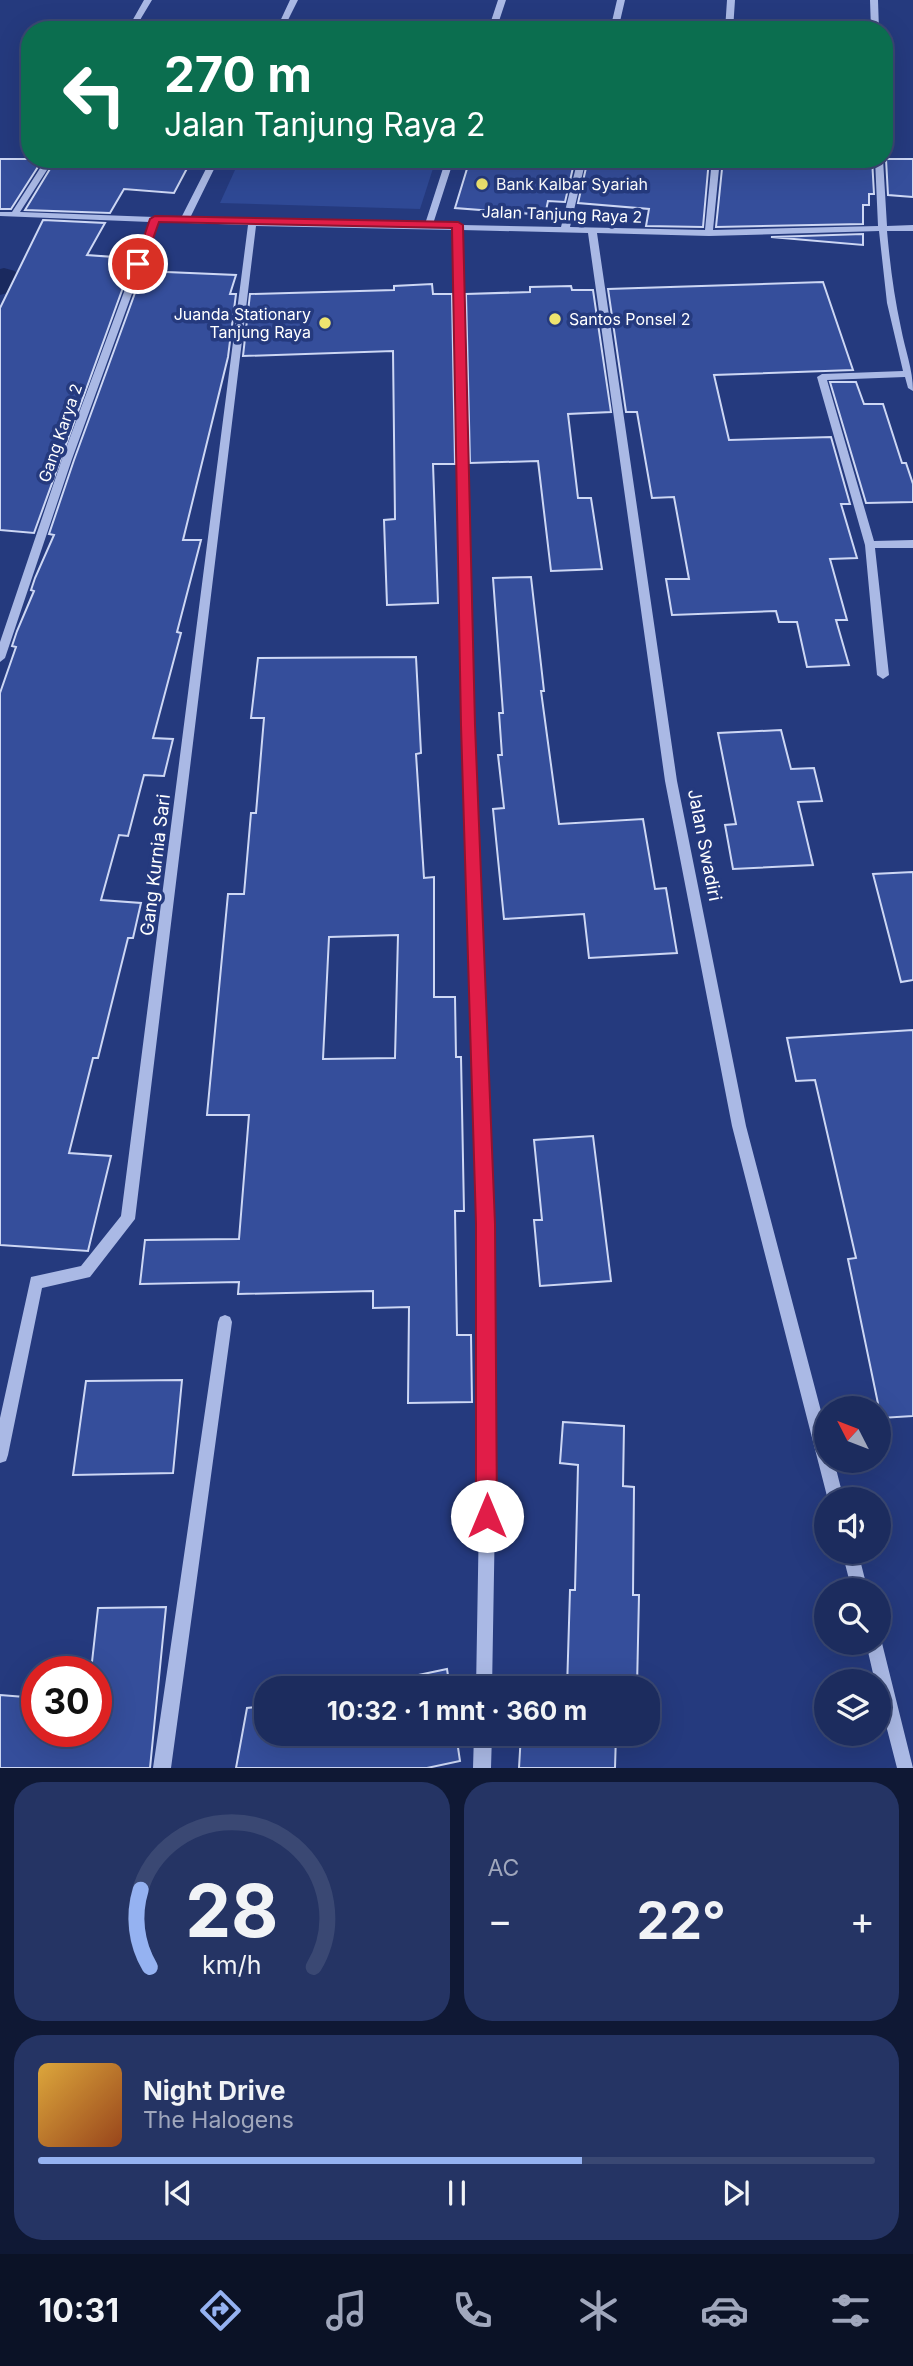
<!DOCTYPE html>
<html lang="id">
<meta charset="utf-8">
<style>
:root{--surface:#1c2c5e;--page:#253464;--text:#f1f3f6;--muted:#a0a7bc;--line:#3a4873;--accent:#95b2f1}
body{margin:0;font-family:Inter,sans-serif;background:var(--page);color:var(--text);height:100vh;display:flex;flex-direction:column;font-size:26px;white-space:nowrap}
*{box-sizing:border-box;margin:0}
p{font-size:23px;color:var(--muted)}
.icon{flex:none;width:38px;height:38px;fill:none;stroke:currentColor;stroke-width:2;stroke-linecap:round;stroke-linejoin:round}
.map{position:relative;height:1768px;overflow:hidden}
.details{display:flex;flex-direction:column;gap:14px;padding:14px;background:#0f1834;flex:1}
.details>*{flex:none}
.top-card{position:absolute;left:21px;top:21px;width:872px;height:147px;border-radius:28px;box-shadow:0 7px 28px #0002,0 0 0 2px var(--line);background:#0b6e4f;color:#fff;overflow:hidden}
.needle{width:46px;rotate:312deg}
.controls{position:absolute;left:814px;top:1396px;display:grid;gap:14px}
.controls a{display:grid;place-items:center;width:77px;height:77px;border-radius:50%;background:var(--surface);box-shadow:0 7px 28px #0002,0 0 0 2px var(--line);font-size:35px}
.speed{position:absolute;left:21px;top:1656px;display:flex;gap:14px;font-size:35px;font-weight:700;text-align:center}
.speed>*{display:grid;place-content:center;width:91px;height:91px;border-radius:50%;background:var(--surface);box-shadow:0 7px 28px #0002,0 0 0 2px var(--line);line-height:1}
.speed .limit{border:10px solid #d22;background:#fff;color:#111}
.pin{position:absolute;display:grid;place-items:center;width:60px;height:60px;color:#fff;margin:-30px;border:4px solid #fff;border-radius:50%;box-shadow:0 2px 7px #0007}
.me{position:absolute;width:77px;margin:-38px;rotate:0deg;stroke-linejoin:round;filter:drop-shadow(0 0 5px #0008)}
.turn{display:flex;align-items:center;gap:24px;height:147px;padding:0 28px;font-size:32px}
.turn .icon{width:91px;height:91px;stroke-width:2.5}
.turn b{display:block;font-size:49px;line-height:60px}
.big{font-size:52px;font-weight:700;line-height:1.1}
.details .card{flex:1;display:flex;flex-direction:column;justify-content:center;gap:10px;min-width:0;padding:0 24px;border-radius:28px;background:var(--page)}
.details .dial{align-items:center;gap:0}
.dial svg{height:182px;overflow:visible;fill:none;stroke:var(--line);stroke-width:7;stroke-linecap:round;text-anchor:middle}
.dial text{fill:var(--text);stroke:none}
.song{display:flex;align-items:center;gap:21px}
.cover{width:84px;height:84px;border-radius:10px;background:linear-gradient(135deg,hsl(40 70% 55%),hsl(20 70% 35%))}
.played{height:7px;border-radius:4px;background:linear-gradient(90deg,var(--accent) 65%,var(--line) 65%)}
.keys{display:flex;justify-content:space-around;direction:ltr}
.heat{display:flex;justify-content:space-between;align-items:center;font-size:38px;direction:ltr}
.details .tiles{flex:1;display:grid;gap:14px;grid-template-columns:1fr 1fr}
.card:last-child{grid-column:span 2}
.trip{position:absolute;left:254px;top:1676px;width:406px;height:70px;border-radius:28px;background:var(--surface);box-shadow:0 7px 28px #0002,0 0 0 2px var(--line);font-weight:700;line-height:70px;text-align:center}
.tabs{display:flex;height:112px;justify-content:space-around;align-items:center;background:#0b1226;color:var(--muted)}
.tabs .icon{width:49px;height:49px}
.tabs .on{color:var(--accent)}
.tabs b{font-size:32px;color:var(--text)}
.map>svg:first-child{display:block}
</style>
<div class="map">
<svg width="913" height="1768" viewBox="0 0 913 1768">
<rect width="100%" height="100%" fill="#253a7e"/>
<!-- green -->
<path fill="#2f4995" d="M240,159H436L420,209L220,203Z"/>
<g fill="none" stroke-linecap="round" stroke-linejoin="round">
<!-- canal -->
<path fill="#1a295e" fill-rule="evenodd" d="M4,268L15,271L20,278L11,292L0,295V269Z"/>
</g>
<!-- building -->
<path fill="#354e9b" stroke="#cdd7f4" stroke-width="2" fill-rule="evenodd" d="M0,159H43L11,209H0Z
M56,159H192L174,193L124,189L110,213L25,210Z
M470,159H575L565,202L548,201L545,215L455,208Z
M588,159H709L703,227L646,226L649,209L578,203Z
M723,159L838,167V159H872L874,194H869V205H863V224L716,227Z
M886,159H913V197L888,195Z
M43,220L105,223L87,255L128,258L123,270L129,271L34,533L0,530V308Z
M863,234V245L771,237Z
M143,271L236,275L230,294H236L228,357L183,540H201L177,632L181,633L153,738L173,739L164,776L144,775L128,836L119,835L101,900L141,903L133,938H128L98,1058H93L69,1153L111,1156L88,1251L0,1245V693L16,647L12,646L17,631L34,591L31,590L35,578L54,535L49,534L74,460Z
M823,282L853,370L714,375L729,440L831,437L850,504H841L857,558L830,559L847,620H836L849,665L807,667L797,622H779L776,611L672,615L666,579H689L674,497L652,498L637,412H626L608,289Z
M432,284L433,294H452L455,464H433L438,603L387,605L384,520L395,519L393,351L243,356L250,294L394,290V286Z
M571,286L572,290H593L611,412L568,414L578,498H591L602,569L551,571L538,461L470,463L466,294L530,292V287Z
M830,382H856L864,404H883L902,463H906L913,484V502L866,503Z
M531,577L544,691H541L559,824L643,819L655,889L666,888L677,953L589,958L584,914L504,919L493,809L504,808L498,755H502L499,713H503L493,578Z
M416,657L421,753L416,754L424,878L434,877V997H455L456,1057H461L464,1211H455L457,1335H471L472,1402L408,1403L409,1307L373,1308V1291L238,1294L239,1282L140,1284L145,1240L239,1239L249,1115H207L228,894H244L251,813H256L264,718H251L258,658ZM398,935L395,1058L323,1059L329,937Z
M781,730L791,769L814,768L822,801L798,802L813,865L733,869L725,825L736,824L718,733Z
M913,872V980L901,982L873,874Z
M913,1030V1416L881,1418L848,1259L856,1258L815,1080L796,1081L787,1038Z
M593,1136L611,1281L540,1286L534,1220H542L534,1140Z
M182,1380L173,1473L73,1475L86,1381Z
M563,1422L624,1426L623,1486L634,1487L633,1595H639L637,1687L567,1689L570,1590H575L578,1465L560,1463Z
M166,1607L150,1768H0V1695L37,1698V1731H96V1671H91L98,1608Z
M447,1669L450,1689H352Z
M266,1706V1734H456L460,1761L427,1768H236L247,1708Z
M521,1734H616L615,1768H519Z"/>
<g fill="none" stroke-linecap="round" stroke-linejoin="round">
<!-- minor -->
<path fill="#aab9e5" fill-rule="evenodd" d="M144,0H152L134,30H127Z
M290,0H298L283,30H276Z
M498,0H506L496,30H488Z
M617,0H625L618,30H610Z
M727,0H735L733,30H725Z
M870,0H878L879,30H871Z
M46,159H54L20,212L181,218L211,159H219L190,218L425,224L446,159H454L433,224L454,225L458,222L462,225L561,227L578,159H586L570,227L705,230L712,159H720L713,230L878,226L875,159H883L887,226L913,225V231H887C890,264 894,296 901,328C905,350 913,369 913,391L908,388L905,377L827,380L874,541L913,540V548H875L889,675L883,679L877,675L865,545L817,377L822,374L903,371L887,303L879,231L709,236L597,233L677,781L746,1126L826,1430V1461H834L844,1500H828L732,1126L665,781L588,233L462,230L474,725L492,1224L495,1516L492,1689H476L479,1516L478,1224L462,725L454,230L256,226L135,1219L90,1277L42,1288L8,1455L6,1461L0,1463V1418L31,1277L81,1266L121,1216L248,225L158,222L72,459L5,658L0,662V642L62,459L150,222L0,216V212H12Z
M225,1315L230,1317L232,1322L171,1768H153L218,1322L220,1317Z
M842,1552H858L868,1591H852Z
M878,1637L882,1643L913,1768H897L878,1694V1682H875L866,1643H878Z
M474,1734H492L491,1768H473Z"/>
</g>
<!-- route -->
<path fill="#e11d48" stroke="#92132f" stroke-width="2" d="M155,216L458,222L463,225L475,725L495,1224L497,1516L494,1524L487,1527L479,1524L476,1516V1224L461,725L452,228L159,222L144,264L134,266L150,219Z"/>
<!-- markers -->
<g fill="#efe46f" stroke="#253a7e" stroke-width="2.5">
<circle cx="482" cy="184" r="7"/>
<circle cx="555" cy="319" r="7"/>
<circle cx="325" cy="323" r="7"/>
</g>
<g text-anchor="middle" dominant-baseline="central" stroke-width="7" stroke-linejoin="round" paint-order="stroke">
<!-- far-poi labels -->
<g font-size="16" fill="#fff" stroke="#253a7e" text-anchor="start">
<text x="496" y="184">Bank Kalbar Syariah</text>
<text x="311" y="314" text-anchor="end">Juanda Stationary<tspan x="311" dy="18">Tanjung Raya</tspan></text>
<text x="569" y="319">Santos Ponsel 2</text>
</g>
<!-- far-street labels -->
<g font-size="16" fill="#fff" stroke="#253a7e">
<text transform="translate(562 214) rotate(2)">Jalan Tanjung Raya 2</text>
<text transform="translate(60 433) rotate(-71)">Gang Karya 2</text>
</g>
<!-- street labels -->
<g font-size="18" fill="#fff" stroke="#253a7e">
<text transform="translate(705 845) rotate(79)">Jalan Swadiri</text>
<text transform="translate(155 865) rotate(-83)">Gang Kurnia Sari</text>
</g>
</g>
</svg>
<div class="controls">
<a><svg class="needle" viewBox="-14 -14 28 28"><path d="M0-13l5 13h-10z" fill="#e53935"/><path d="M0 13l5-13h-10z" fill="#a0a7bc"/></svg></a>
<a><svg class="icon" aria-label="sound" viewBox="0 0 24 24"><path d="M4 9h4l5-4v14l-5-4H4zM17 9q2 3 0 6"/></svg></a>
<a><svg class="icon" aria-label="search" viewBox="0 0 24 24"><circle cx="10" cy="10" r="6"/><path d="M15 15l6 6"/></svg></a>
<a><svg class="icon" aria-label="layers" viewBox="0 0 24 24"><path d="M12 4l9 5-9 5-9-5zM3 14l9 5 9-5"/></svg></a>
</div>
<div class="speed"><div class="limit">30</div></div>
<div class="pin" style="left:138px;top:264px;background:#d93025"><svg class="icon" aria-label="arrive" viewBox="0 0 24 24"><path d="M6 21V4h12l-3 4 3 4H6"/></svg></div>
<svg class="me" style="left:487px;top:1516px" viewBox="-20 -20 40 40"><circle r="19" fill="#fff"/><path d="M0-13L10 11 0 6-10 11z" fill="#e11d48"/></svg>
<div class="trip">10:32 · 1 mnt · 360 m</div>
<div class="top-card">
<div class="turn"><svg class="icon" aria-label="left" viewBox="0 0 24 24"><path d="M17 20v-9H6M10 6l-5 5 5 5"/></svg><div><b>270 m</b>Jalan Tanjung Raya 2</div></div>
</div>
</div>
<section class="details">
<div class="tiles">
<div class="card dial"><svg viewBox="0 0 100 80">
<path d="M14 69A42 42 0 1 1 86 69"/>
<path d="M14 69A42 42 0 0 1 10 35" stroke="#95b2f1"/>
<text x="50" y="56" font-size="32" font-weight="700">28</text>
<text x="50" y="72" font-size="11">km/h</text>
</svg></div>
<div class="card"><p>AC</p>
<div class="heat"><a>−</a><b class="big">22°</b><a>+</a></div>
</div>
<div class="card">
<div class="song"><i class="cover"></i><div><b>Night Drive</b><p>The Halogens</p></div></div>
<div class="played"></div>
<div class="keys"><svg class="icon" aria-label="previous" viewBox="0 0 24 24"><path d="M18 5L8 12l10 7zM5 5v14"/></svg><svg class="icon" aria-label="pause" viewBox="0 0 24 24"><path d="M8 5v14M16 5v14"/></svg><svg class="icon" aria-label="next" viewBox="0 0 24 24"><path d="M6 5l10 7-10 7zM19 5v14"/></svg></div>
</div>
</div>
</section>
<nav class="tabs">
<b>10:31</b>
<svg class="icon on" aria-label="directions" viewBox="0 0 24 24"><path d="M12 3l9 9-9 9-9-9zM9 14v-3h6M13 9l2 2-2 2"/></svg>
<svg class="icon" aria-label="music" viewBox="0 0 24 24"><path d="M9 18V5l10-2v13"/><circle cx="6" cy="18" r="3"/><circle cx="16" cy="16" r="3"/></svg>
<svg class="icon" aria-label="phone" viewBox="0 0 24 24"><path d="M5 4h4l2 5-3 2q2 4 5 5l2-3 5 2v4C11 20 4 13 5 4z"/></svg>
<svg class="icon" aria-label="climate" viewBox="0 0 24 24"><path d="M12 3v18M4 7l16 10M4 17L20 7"/></svg>
<svg class="icon" aria-label="car" viewBox="0 0 24 24"><path d="M5 17H2v-5l4-1 3-4h7l3 4 3 1v5h-3M9 17h6M6 11h13"/><circle cx="7" cy="17" r="2"/><circle cx="17" cy="17" r="2"/></svg>
<svg class="icon" aria-label="filters" viewBox="0 0 24 24"><path d="M4 7h16M4 17h16"/><circle cx="9" cy="7" r="2"/><circle cx="15" cy="17" r="2"/></svg>
</nav>
